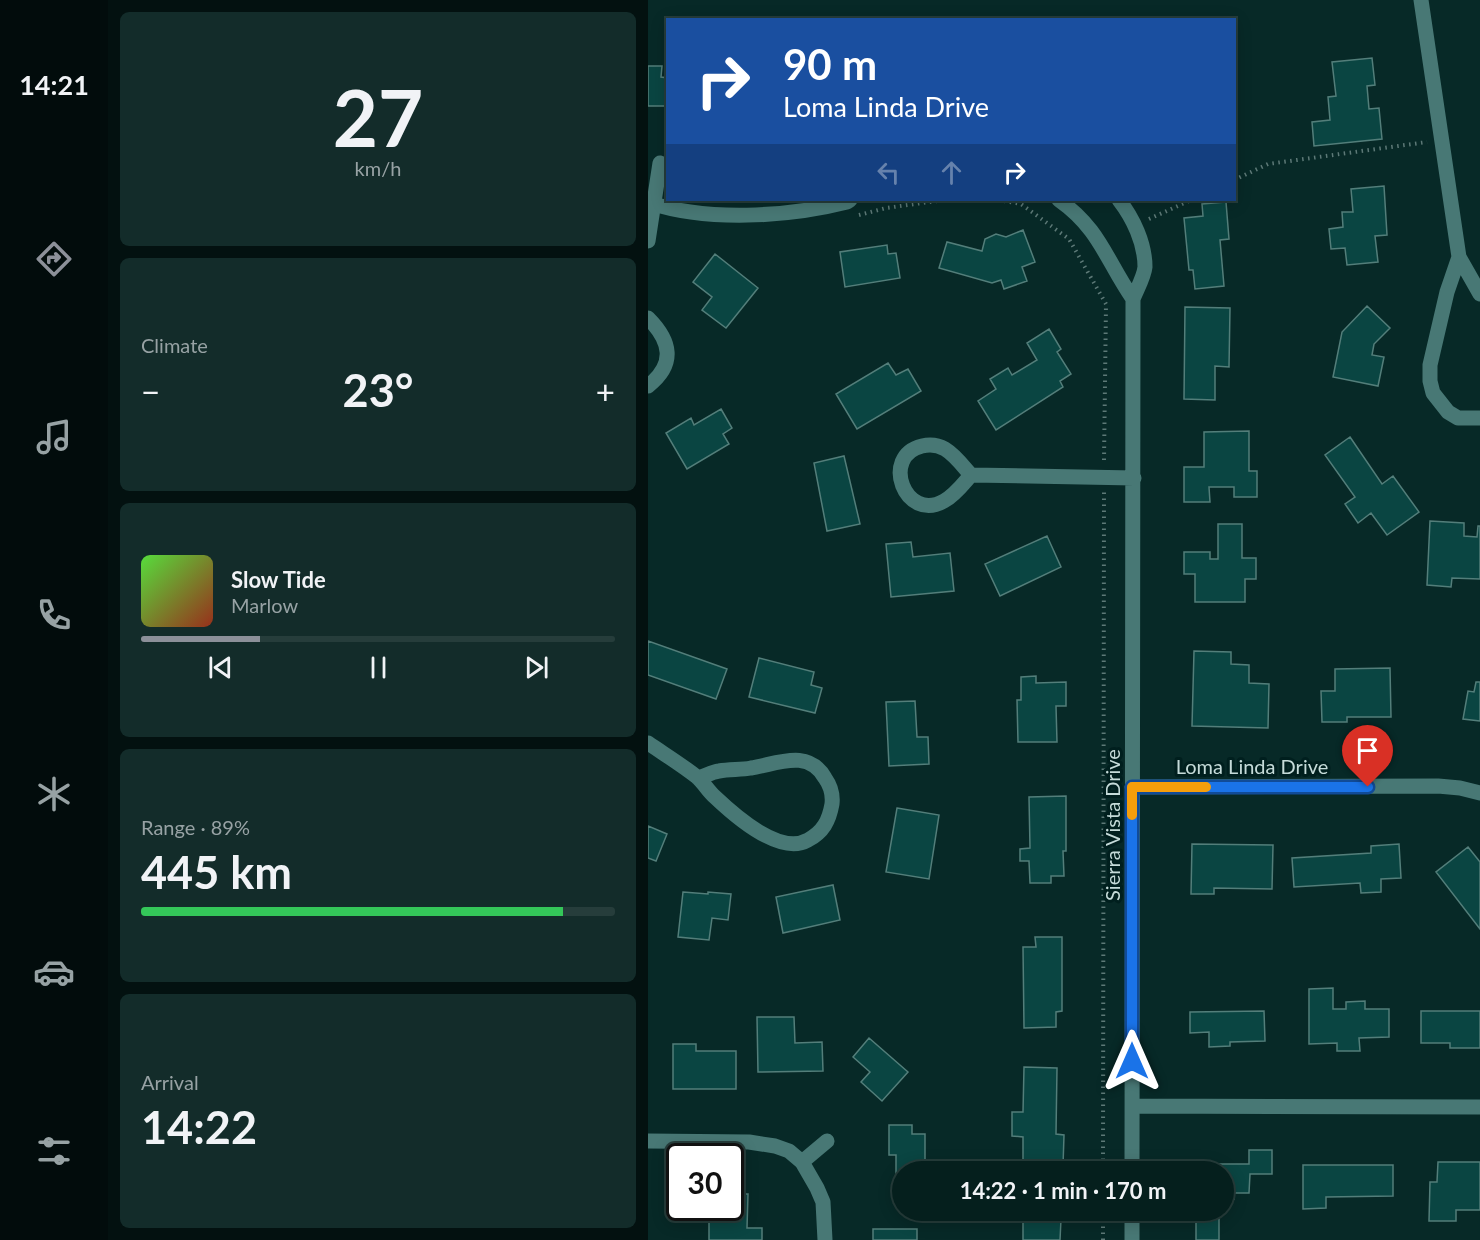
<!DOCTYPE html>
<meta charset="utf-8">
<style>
:root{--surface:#051f1d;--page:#132c2a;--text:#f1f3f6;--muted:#97a2a4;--line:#263d3b;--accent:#8c9099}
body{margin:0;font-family:Lato,sans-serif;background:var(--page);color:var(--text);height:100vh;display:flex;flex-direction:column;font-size:22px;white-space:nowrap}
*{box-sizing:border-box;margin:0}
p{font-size:20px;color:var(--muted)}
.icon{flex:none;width:33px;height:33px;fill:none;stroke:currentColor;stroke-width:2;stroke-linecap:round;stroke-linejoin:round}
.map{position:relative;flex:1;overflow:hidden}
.details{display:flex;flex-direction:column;gap:12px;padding:12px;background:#031110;width:540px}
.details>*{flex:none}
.guide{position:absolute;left:18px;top:18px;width:570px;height:183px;border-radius:0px;box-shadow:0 3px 15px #0003,0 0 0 2px var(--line);background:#1a4fa0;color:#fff;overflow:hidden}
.speed{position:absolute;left:18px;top:1143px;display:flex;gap:12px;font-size:30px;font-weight:700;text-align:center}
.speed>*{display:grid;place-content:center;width:78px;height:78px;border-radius:50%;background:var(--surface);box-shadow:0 3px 15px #0003,0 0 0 2px var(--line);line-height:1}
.speed .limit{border:3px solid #111;border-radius:9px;background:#fff;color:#111}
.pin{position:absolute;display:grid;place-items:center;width:51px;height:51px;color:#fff;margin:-62px -26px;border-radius:50% 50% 50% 0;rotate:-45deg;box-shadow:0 0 6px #0007}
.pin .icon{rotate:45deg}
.me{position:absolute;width:66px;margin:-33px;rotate:0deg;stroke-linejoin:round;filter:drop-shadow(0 0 4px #0008)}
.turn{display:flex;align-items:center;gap:21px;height:126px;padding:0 18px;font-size:27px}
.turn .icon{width:78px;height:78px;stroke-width:2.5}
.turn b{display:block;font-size:42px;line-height:51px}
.lanes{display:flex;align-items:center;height:57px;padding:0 18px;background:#0003;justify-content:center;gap:30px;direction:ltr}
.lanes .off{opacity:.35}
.big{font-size:45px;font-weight:700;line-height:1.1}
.details .widget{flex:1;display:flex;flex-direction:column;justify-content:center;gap:9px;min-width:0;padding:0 21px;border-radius:9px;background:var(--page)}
.details .dial{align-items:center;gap:0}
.dial b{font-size:78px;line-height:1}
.song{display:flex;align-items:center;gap:18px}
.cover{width:72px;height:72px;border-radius:9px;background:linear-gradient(135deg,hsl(110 70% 55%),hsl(10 70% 35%))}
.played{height:6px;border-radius:3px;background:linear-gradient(90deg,var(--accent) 25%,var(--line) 25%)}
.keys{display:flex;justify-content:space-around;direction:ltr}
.heat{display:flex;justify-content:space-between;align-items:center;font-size:33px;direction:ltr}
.charge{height:9px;border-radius:4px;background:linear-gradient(90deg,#34c759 89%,var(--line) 0)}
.trip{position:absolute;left:244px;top:1161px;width:342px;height:60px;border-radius:30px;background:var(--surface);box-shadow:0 3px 15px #0003,0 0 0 2px var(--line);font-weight:700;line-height:60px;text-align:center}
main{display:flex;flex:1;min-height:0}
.dock{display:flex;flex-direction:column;width:108px;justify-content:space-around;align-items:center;background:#020c0c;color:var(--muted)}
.dock .icon{width:42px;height:42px}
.dock .on{color:var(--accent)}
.dock b{font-size:27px;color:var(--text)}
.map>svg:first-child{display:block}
</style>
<main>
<nav class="dock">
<b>14:21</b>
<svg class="icon on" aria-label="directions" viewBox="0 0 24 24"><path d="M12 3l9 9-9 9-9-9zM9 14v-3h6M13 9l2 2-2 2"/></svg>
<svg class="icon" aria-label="music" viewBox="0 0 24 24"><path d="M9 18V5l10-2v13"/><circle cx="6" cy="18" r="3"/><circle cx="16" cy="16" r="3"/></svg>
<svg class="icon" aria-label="phone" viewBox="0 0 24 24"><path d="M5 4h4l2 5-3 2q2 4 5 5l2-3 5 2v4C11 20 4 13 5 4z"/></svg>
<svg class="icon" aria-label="climate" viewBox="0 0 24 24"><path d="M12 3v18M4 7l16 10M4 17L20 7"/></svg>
<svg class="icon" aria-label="car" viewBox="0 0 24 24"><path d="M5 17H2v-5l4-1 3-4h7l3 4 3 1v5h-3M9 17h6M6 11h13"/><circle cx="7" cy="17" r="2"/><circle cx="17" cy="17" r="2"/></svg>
<svg class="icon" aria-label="filters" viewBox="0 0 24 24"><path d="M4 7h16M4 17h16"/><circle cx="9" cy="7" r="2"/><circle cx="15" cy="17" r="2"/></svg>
</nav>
<section class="details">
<div class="widget dial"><b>27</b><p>km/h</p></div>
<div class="widget"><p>Climate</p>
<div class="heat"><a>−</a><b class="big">23°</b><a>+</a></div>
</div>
<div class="widget">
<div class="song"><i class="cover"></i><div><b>Slow Tide</b><p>Marlow</p></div></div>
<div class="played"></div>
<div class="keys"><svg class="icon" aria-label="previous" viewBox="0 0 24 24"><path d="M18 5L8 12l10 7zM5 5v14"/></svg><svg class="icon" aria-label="pause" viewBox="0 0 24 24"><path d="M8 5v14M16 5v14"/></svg><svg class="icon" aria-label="next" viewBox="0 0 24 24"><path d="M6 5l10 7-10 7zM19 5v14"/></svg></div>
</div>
<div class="widget"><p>Range · 89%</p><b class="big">445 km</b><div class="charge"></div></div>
<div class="widget"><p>Arrival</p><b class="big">14:22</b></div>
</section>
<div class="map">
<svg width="832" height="1240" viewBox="0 0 832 1240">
<rect width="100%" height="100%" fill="#072927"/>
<!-- building -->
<path fill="#0a4542" stroke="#537e7a" stroke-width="1.5" d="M724,58L727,85L719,86L721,109L731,108L734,139L666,146L664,122L682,120L680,97L688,96L684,62Z
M0,66H14L13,77L20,78V116H17V106H0Z
M736,186L739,235L727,236L730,262L699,265L697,248L683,249L681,229L695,227L694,212H705L703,189Z
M578,202L581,239L572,240L576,286L547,289L545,270H541L536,218L555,216L554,204Z
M375,230L387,262L374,267L379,281L356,289L353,280L344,283L291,268L299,242L334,251L337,239L348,234L358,237Z
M239,245L240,254L248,253L252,278L197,287L192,252Z
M67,254L110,288L78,328L54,310L64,297L45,282Z
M719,306L742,328L726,344L724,355L736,357L730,386L685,377L694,332Z
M537,307L582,308L581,367L567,366V400L536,399Z
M401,329L413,349L409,352L423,374L412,381L415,387L348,430L330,401L348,389L342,379L360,368L364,375L389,360L379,343Z
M240,363L248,375L260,369L273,391L209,429L188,394Z
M73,409L84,428L75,434L81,444L39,469L18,433L43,418L46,425Z
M601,431V471H609V497H586V487H561L562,502H536V467H556V432Z
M702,437L734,484L745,476L771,512L739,535L723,513L710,523L697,504L707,497L677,455Z
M196,456L212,524L179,531L166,463Z
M782,521L816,523V536L829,537L830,526H832V579L804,578L803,587L779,585Z
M570,524H594V558H608V579H597V602H547V574H536V552H562V559H570Z
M399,536L413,567L352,596L337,564Z
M263,542L265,557L302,553L306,591L243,597L238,544Z
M0,641L79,669L68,699L0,675Z
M546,651L583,652V664L601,665V683L621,684L620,728L544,726Z
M111,658L166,672L163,685L174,688L167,713L101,697Z
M742,668L743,717H699V722H674L673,691H687V669Z
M388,676V683L418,682V706H408L409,742H370L369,700H373V677Z
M828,682H832V721L815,719L820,691L826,692Z
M267,701L269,737H280L281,764L241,766L238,702Z
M418,796V851H415L416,876H403V883H382L381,861H372V849L382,848L381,797Z
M249,808L291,815L281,879L238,872Z
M0,826L19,834L8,861L0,858Z
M544,844L625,845L624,889L566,888V894H543Z
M751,844L753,878L733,879V892L713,893L712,883L646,887L644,858L723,853V846Z
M820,847L832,862V929L788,872Z
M185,885L192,920L135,933L128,897Z
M35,892L60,894V892L83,894L80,920L64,918L61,940L30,937Z
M387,937H414V1011L408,1012V1027L376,1028L375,947H388Z
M685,988V1009H698V1002L717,1001V1009H741V1037L711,1038L712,1051H689V1043L661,1044V989Z
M616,1011L617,1041L582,1042V1046L561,1047V1032L542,1033V1012Z
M773,1011H832V1048H802V1043H773Z
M109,1017H146L147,1043L174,1042L175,1071L110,1072Z
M221,1038L260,1072L234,1101L213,1082L222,1072L205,1057Z
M25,1044H48V1051H88V1089H25Z
M376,1067L409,1068L408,1134L416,1135L415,1166L375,1165V1137L364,1136V1112H375Z
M241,1125H264V1134H277V1166H288V1172H255V1189H248V1155H241Z
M601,1150H624V1174H602L601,1193H586V1199H576V1172H541V1164H601Z
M790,1162H832V1210H808V1221H781L782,1182H789Z
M655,1165H745V1196L678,1197V1208L655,1209Z
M82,1194H100L99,1228H114V1240H61V1208H82Z
M541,1210H571V1240H548V1216H541Z
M375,1218L413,1219L412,1240H375Z
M225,1229H269V1240H225Z"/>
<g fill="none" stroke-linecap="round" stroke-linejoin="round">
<!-- path -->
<path stroke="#5d7977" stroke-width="4" stroke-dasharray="1.5 4.5" stroke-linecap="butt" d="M586,180L620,164L779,142
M350,200L373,204L421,239L458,304L456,461
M211,215L238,208L296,200
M501,219L543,200
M455,1172L456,492
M455,1240V1210"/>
<!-- minor -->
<path stroke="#487875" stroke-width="15" d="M773,0L811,257L832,294
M411,200C452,229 458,260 485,299
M471,200C485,218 497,243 497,267C496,277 489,289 485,299L484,1172
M0,202C58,222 140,217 199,202L202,200
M0,241L12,163
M811,257L799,292L782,365V381L785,393L800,412L810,418H832
M0,318C23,341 28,364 0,386
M323,475C315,484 307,495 296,501C257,523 232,456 274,446C282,444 290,445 297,449C307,455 315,466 323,475L486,478
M0,743C16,754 34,765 49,777C56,783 60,791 67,797C87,816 132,856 160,840C175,832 181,821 184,804C185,795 182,785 177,778C160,748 129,764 103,768C93,770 82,769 71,771C64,772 57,776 50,778
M484,787L790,786L812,788L832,793
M485,1106L832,1107
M0,1141L101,1142L127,1146L141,1151L154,1162L169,1188L175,1202L177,1240
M154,1162L179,1141
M484,1240V1210"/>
</g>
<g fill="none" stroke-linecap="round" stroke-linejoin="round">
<defs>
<path id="route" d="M484,1061V787H720"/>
</defs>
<!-- route casing -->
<use href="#route" stroke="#114b97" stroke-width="15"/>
<!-- route -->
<use href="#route" stroke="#1a73e8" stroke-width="10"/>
<!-- slow -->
<path stroke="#f59e0b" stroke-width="10" d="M484,815V787H558"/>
</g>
<g text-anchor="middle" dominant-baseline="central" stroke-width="6" stroke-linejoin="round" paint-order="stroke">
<!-- street labels -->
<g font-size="20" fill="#c5dbd9" stroke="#001f1e">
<text x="604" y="766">Loma Linda Drive</text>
<text transform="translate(464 825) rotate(-90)">Sierra Vista Drive</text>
</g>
</g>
</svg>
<div class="speed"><div class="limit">30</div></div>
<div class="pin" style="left:720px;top:787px;background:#d93025"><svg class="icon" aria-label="arrive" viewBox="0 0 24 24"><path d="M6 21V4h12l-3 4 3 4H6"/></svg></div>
<svg class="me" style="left:484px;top:1061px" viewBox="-20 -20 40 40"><path d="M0-17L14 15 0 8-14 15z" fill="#1a73e8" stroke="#fff" stroke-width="4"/></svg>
<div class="trip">14:22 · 1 min · 170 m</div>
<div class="guide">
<div class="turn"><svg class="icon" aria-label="right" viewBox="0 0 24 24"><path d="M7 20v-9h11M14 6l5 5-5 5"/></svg><div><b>90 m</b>Loma Linda Drive</div></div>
<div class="lanes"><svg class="icon off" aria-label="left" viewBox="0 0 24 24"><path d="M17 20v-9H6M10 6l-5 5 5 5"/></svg><svg class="icon off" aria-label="ahead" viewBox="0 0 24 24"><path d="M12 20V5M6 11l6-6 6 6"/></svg><svg class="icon" aria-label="right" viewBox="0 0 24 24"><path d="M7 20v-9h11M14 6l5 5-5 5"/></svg></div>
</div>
</div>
</main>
